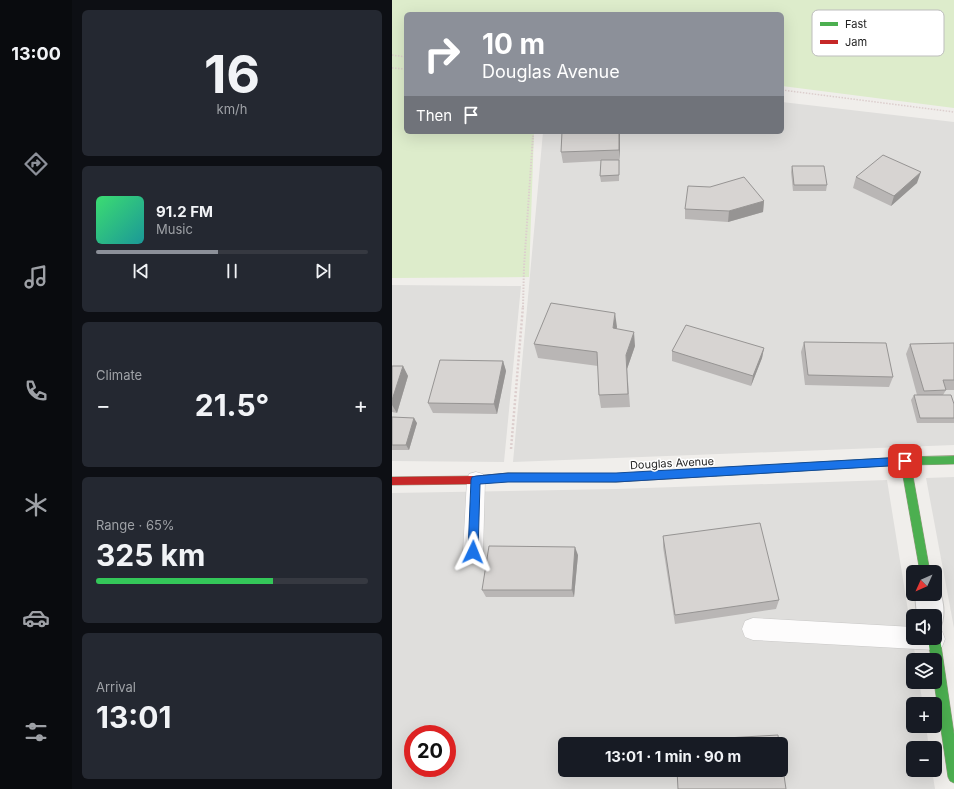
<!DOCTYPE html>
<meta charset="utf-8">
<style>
:root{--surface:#171b24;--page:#242831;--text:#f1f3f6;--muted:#9ea1a6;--line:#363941;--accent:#8c9099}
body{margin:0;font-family:Inter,sans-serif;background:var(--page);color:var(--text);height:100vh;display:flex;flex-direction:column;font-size:15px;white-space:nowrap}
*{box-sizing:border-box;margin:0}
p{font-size:13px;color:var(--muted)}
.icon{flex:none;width:22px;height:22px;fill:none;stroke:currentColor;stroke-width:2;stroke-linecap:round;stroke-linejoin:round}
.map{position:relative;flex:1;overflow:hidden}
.panel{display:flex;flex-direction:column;gap:10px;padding:10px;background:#0d0f14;width:320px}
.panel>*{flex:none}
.guide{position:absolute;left:12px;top:12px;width:380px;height:122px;border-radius:6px;box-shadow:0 4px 16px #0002;background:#8c9099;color:#fff;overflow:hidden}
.needle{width:26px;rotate:225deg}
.controls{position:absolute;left:514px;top:565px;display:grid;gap:8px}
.controls a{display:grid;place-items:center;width:36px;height:36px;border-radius:6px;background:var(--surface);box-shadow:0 4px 16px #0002;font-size:20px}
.speed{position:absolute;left:12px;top:725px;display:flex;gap:8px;font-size:20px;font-weight:700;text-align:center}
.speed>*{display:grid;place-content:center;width:52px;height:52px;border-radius:50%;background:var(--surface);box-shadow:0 4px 16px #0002;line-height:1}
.speed .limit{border:6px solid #d22;background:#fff;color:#111}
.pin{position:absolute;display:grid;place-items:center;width:34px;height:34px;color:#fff;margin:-17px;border-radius:8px;box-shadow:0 2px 6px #0006}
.me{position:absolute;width:44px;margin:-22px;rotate:2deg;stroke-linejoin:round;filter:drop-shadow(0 0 3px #0008)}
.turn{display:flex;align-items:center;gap:14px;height:84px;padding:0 12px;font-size:18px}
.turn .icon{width:52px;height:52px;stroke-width:2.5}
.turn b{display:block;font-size:28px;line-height:34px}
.then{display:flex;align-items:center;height:38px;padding:0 12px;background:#0003;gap:8px;font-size:15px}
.big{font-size:30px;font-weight:700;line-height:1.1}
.panel .card{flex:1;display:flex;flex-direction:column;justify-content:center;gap:6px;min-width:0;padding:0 14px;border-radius:6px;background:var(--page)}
.panel .dial{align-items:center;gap:0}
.dial b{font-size:52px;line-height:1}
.song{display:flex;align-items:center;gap:12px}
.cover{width:48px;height:48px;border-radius:6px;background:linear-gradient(135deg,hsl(140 70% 55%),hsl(180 70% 35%))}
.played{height:4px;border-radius:2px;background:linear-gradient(90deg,var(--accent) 45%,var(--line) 45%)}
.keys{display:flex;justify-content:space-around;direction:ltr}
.heat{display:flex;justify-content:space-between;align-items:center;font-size:22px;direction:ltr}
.charge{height:6px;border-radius:3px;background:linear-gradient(90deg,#34c759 65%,var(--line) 0)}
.trip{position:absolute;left:166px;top:737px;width:230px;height:40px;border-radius:6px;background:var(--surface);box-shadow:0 4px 16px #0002;font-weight:700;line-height:40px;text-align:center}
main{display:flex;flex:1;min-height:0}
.tabs{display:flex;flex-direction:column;width:72px;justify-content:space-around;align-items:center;background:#090b0e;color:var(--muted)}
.tabs .icon{width:28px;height:28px}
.tabs .on{color:var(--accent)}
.tabs b{font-size:18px;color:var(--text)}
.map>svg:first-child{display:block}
</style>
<main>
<nav class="tabs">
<b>13:00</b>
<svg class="icon on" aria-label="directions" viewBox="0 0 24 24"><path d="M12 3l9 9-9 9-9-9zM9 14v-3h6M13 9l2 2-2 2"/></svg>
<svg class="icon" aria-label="music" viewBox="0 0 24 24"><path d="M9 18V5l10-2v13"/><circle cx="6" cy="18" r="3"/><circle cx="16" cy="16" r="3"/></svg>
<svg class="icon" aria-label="phone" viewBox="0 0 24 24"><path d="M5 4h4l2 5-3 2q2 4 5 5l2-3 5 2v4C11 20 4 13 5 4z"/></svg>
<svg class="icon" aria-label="climate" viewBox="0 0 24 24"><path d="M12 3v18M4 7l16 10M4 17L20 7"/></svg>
<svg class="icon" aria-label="car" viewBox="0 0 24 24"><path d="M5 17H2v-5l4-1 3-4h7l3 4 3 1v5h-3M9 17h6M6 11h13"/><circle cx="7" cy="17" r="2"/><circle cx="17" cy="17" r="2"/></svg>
<svg class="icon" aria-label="filters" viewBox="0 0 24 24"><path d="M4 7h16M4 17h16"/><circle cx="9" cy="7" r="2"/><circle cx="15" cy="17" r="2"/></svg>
</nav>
<section class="panel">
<div class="card dial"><b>16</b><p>km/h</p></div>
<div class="card">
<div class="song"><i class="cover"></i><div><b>91.2 FM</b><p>Music</p></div></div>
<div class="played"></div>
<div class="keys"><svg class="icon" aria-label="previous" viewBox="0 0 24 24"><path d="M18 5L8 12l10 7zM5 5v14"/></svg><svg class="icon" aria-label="pause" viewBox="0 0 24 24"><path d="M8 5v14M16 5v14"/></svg><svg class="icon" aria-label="next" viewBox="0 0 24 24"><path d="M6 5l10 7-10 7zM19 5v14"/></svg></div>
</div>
<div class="card"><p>Climate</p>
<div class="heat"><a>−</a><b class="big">21.5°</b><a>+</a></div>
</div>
<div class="card"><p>Range · 65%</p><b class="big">325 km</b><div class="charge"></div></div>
<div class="card"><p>Arrival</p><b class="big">13:01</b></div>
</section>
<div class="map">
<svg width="562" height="789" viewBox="0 0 562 789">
<rect width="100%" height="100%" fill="#f0eeeb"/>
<!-- residential -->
<path fill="#dfdedc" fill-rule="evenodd" d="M390,102L562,122V445L121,462L151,132H390Z
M0,285L129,286L112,462L0,461Z
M562,477V628L534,478Z
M495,480L524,660H521V682H527L531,704H521V726H534L537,748H521V770H540L543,789H0V493L224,489ZM21,734H55V768H21ZM173,744H389V770H173Z"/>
<!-- grass -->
<path fill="#ddeccb" d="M0,0H562V108L390,86V14H14V132H142L137,277L0,278Z"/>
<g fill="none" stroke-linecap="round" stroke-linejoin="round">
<defs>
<path id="lane" d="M84,472L91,474L93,480L91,552L88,559L81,561L74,559L71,552L75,480L77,474Z
M361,618L521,627V638H543V629L550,631L553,639L550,647L542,650L361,640L353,637L350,629L353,621Z"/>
<path id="street" d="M543,584L545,585C551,598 554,612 549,626L543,628V616H525L523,594H543Z"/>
<path id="fast" d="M562,456V464L519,465L538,572H528L509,465L324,476L321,475L319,472L321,469L324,468L513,457Z
M543,633L546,634L548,638L562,734V783L558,781L556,777L542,682L543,660H539L536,638H543Z"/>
<path id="jam" d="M324,468L327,469L329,472L327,475L324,476L224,482L116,481L84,484L0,485V477L84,476L116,473L224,474Z"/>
</defs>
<!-- lane casing -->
<use href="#lane" stroke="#c9c8c7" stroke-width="1"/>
<!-- street casing -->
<use href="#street" stroke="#c9c8c7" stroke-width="2"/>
<!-- fast casing -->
<use href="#fast" stroke="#999a82" stroke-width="1"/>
<!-- jam casing -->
<use href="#jam" stroke="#999a82" stroke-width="1"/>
<!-- path-far2 -->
<path stroke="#dccecd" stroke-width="1.5" stroke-dasharray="1.5 1.5" stroke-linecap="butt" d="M0,55L14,57
M0,68L14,69
M390,90L562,112
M141,137V132"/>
<!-- path-far1 -->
<path stroke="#dccecd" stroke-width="2" stroke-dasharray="1.5 1.5" stroke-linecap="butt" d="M131,307L132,267L141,136"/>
<!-- path -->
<path stroke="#dccecd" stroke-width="2.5" stroke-dasharray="2 2" stroke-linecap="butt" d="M119,449L131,306"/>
<!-- lane -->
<use href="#lane" fill="#fdfcfc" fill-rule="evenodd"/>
<!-- street -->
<use href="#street" fill="#fdfcfc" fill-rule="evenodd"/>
<!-- fast -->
<use href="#fast" fill="#4caf50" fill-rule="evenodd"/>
<!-- jam -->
<use href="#jam" fill="#c62828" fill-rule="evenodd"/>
</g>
<!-- wall -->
<path fill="#b9b6b5" d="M170,132H228L227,181L209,182L208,176L209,161L171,163L169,152Z
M400,166L435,185L434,191H401L399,172Z
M464,177L525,183L499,206L461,188Z
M372,201L371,212L336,222L293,219V209Z
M225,327L224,328L243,346L235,369L238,407L209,408L207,395L206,366L146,358L142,344Z
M412,342L501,377L497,387L413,385L409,352Z
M562,343V390H554L551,395L562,404V423H525L519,400L522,395H525L514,354L518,344Z
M372,348L370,358L359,386L280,361V351Z
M111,361L114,371L105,414L41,413L36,403Z
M0,366H11L16,376L5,413L0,412Z
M0,417L25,423L17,450H0Z
M271,536L387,600L384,609L283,624L271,547Z
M186,555L182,597H94L90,590Z"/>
<!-- shaded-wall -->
<path fill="#969493" d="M227,132H228V161L227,150Z
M529,172L525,183L499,206L502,196Z
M372,201L371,212L336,222L337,211Z
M223,313L225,327L222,342L221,328Z
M242,332L243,346L235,369L238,407L234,355Z
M372,348L370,358L359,386L361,376Z
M111,361L114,371L105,414L102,404Z
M11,366L16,376L5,413L0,405V400Z
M22,418L25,423L17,450L14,445Z
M183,547L186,555L182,597L180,590Z"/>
<!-- building -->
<path fill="#d7d4d2" stroke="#969493" d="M170,132H227V150L169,152Z
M491,155L529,172L502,196L464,177Z
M209,160H227V175L208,176Z
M400,166H432L435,185H402Z
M352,177L372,201L337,211L293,209L296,186L318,187Z
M159,303L223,313L221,328L242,332L234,355L236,394L207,395L205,352L142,344Z
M294,325L372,348L361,376L280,351Z
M412,342L494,343L501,377L416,375Z
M562,343V380H551L554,390L532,391L518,344Z
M48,360L111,361L102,404L36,403Z
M0,366H11L0,400Z
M522,395H559L562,404V418H528Z
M0,417L22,418L14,445H0Z
M368,523L387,600L283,615L271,536Z
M97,546L183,547L180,590H90Z
M386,735L387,744H284L283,741Z
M389,755L394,789H286L285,770H389Z"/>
<!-- route -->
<path fill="#1a73e8" stroke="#114b97" d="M513,457L517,458L518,461L517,464L513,465L224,482H116L88,484L86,552L85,555L81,557L77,555L76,552L79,480L80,477L84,476L116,473H224Z"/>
<g text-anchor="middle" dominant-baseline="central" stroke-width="3" stroke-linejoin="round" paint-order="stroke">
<!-- street labels -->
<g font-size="11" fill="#222" stroke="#fff">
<text transform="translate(280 463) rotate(-3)">Douglas Avenue</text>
</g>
</g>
<!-- legend -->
<rect x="420" y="10" width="132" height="46" rx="6" fill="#fff" stroke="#bdbdbd" stroke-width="1"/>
<rect x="428" y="22" width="18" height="4" fill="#4caf50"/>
<rect x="428" y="40" width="18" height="4" fill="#c62828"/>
<g font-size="11" fill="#222">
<text x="453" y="28">Fast</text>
<text x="453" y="46">Jam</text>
</g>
</svg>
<div class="controls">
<a><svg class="needle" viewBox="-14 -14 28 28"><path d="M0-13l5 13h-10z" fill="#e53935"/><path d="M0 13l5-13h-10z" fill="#9ea1a6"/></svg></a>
<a><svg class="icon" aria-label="sound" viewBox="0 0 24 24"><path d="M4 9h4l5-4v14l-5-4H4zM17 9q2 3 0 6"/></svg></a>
<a><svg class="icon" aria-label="layers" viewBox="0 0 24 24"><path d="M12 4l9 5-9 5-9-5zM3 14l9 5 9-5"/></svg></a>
<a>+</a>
<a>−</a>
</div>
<div class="speed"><div class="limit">20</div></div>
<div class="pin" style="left:513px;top:461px;background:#d93025"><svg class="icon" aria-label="arrive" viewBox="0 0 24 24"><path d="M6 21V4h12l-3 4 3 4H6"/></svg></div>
<svg class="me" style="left:81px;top:552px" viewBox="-20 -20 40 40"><path d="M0-17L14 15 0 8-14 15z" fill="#1a73e8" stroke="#fff" stroke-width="4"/></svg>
<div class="trip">13:01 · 1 min · 90 m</div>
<div class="guide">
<div class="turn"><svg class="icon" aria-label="right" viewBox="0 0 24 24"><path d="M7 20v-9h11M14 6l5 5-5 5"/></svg><div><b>10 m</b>Douglas Avenue</div></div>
<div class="then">Then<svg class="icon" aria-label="arrive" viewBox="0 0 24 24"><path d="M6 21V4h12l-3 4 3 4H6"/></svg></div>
</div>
</div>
</main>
